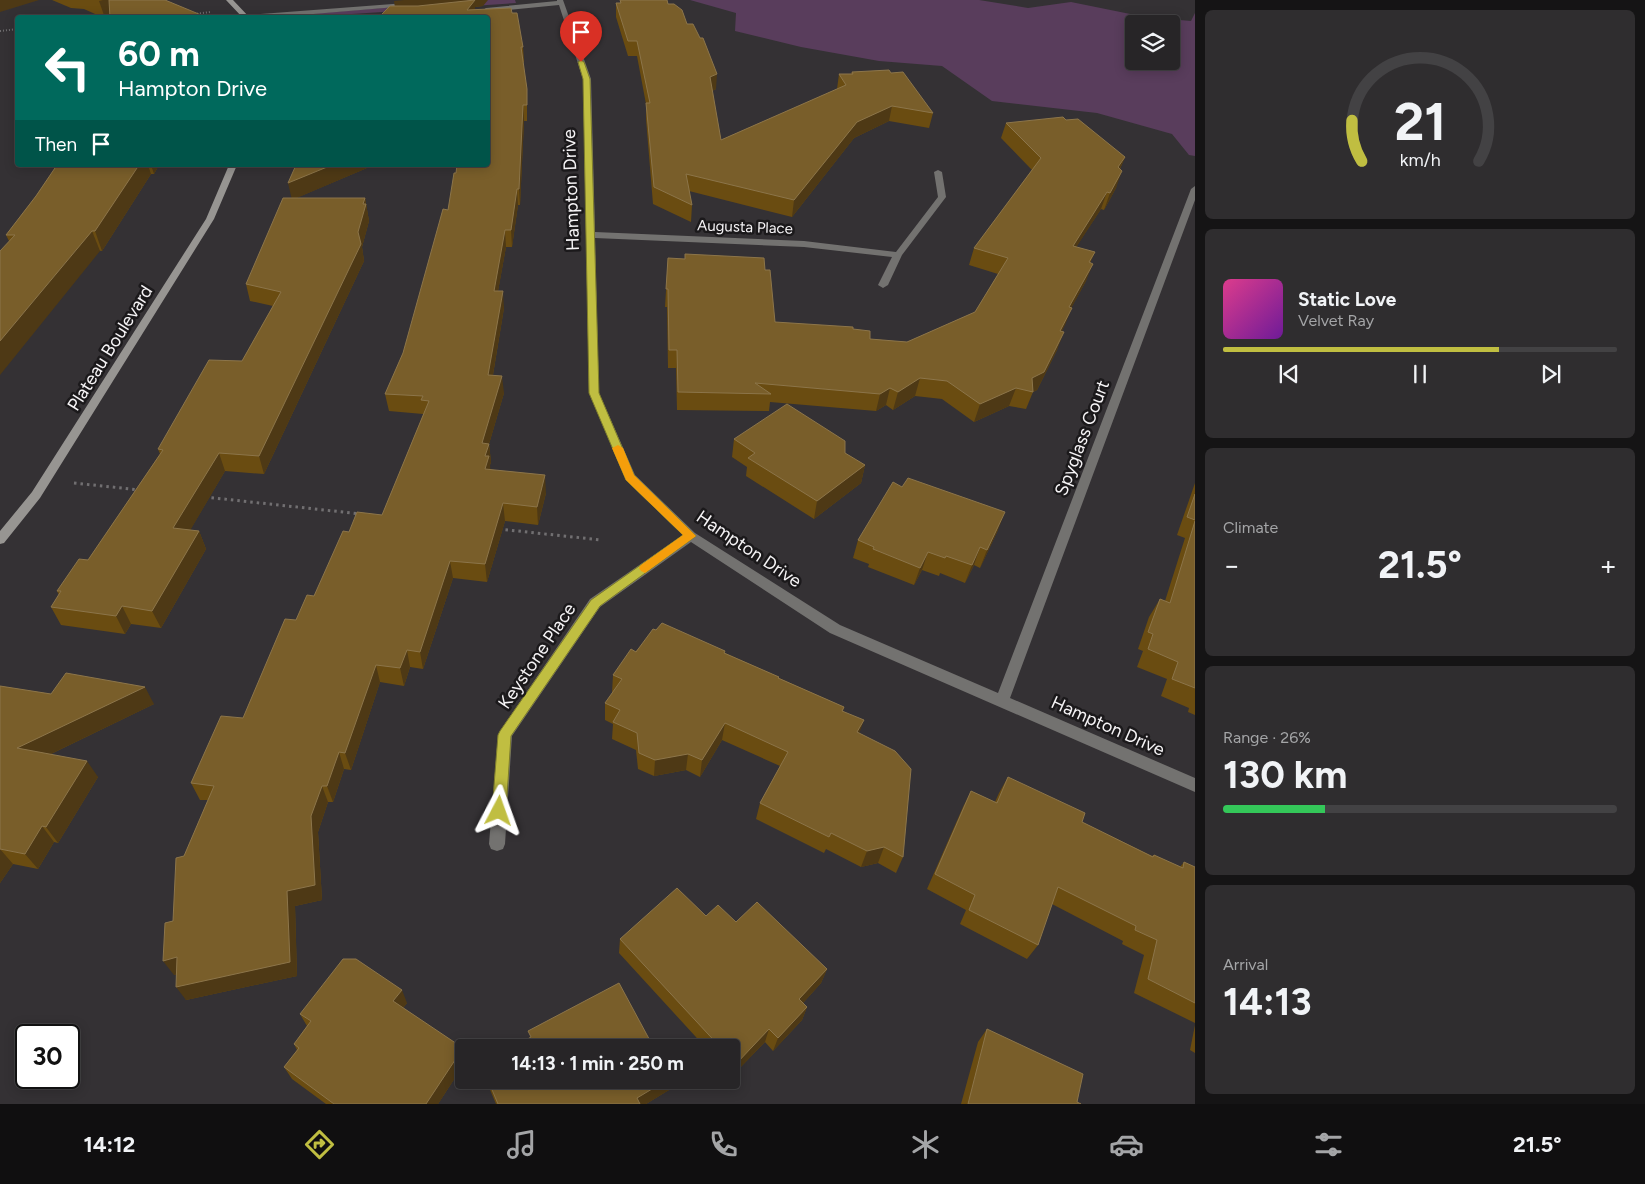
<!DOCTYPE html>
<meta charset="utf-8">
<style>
:root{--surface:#272527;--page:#2f2d2f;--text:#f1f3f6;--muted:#a4a5a7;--line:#434244;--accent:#c0be41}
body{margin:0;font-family:Figtree,sans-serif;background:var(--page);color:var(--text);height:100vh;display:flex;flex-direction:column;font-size:19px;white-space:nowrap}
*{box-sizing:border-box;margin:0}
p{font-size:16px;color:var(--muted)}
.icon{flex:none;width:28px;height:28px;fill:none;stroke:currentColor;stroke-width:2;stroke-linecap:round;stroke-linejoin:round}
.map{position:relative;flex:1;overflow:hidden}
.sheet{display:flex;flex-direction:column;gap:10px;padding:10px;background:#151415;width:450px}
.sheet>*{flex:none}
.hud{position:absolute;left:15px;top:15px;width:475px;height:152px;border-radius:5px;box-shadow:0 2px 12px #0003,0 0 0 1px var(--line);background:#00695c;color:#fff;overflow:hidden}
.tools{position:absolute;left:1125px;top:15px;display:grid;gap:10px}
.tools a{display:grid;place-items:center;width:55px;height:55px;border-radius:5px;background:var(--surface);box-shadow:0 2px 12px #0003,0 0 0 1px var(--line);font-size:25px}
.speed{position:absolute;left:15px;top:1024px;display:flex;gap:10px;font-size:25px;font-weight:700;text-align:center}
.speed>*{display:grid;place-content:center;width:65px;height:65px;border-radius:50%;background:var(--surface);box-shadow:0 2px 12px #0003,0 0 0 1px var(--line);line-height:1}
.speed .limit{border:2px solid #111;border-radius:8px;background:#fff;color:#111}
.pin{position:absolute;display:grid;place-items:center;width:42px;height:42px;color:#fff;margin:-51px -21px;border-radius:50% 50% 50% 0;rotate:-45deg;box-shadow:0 0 5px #0007}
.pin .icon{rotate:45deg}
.me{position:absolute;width:55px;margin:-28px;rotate:4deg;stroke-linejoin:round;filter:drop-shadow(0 0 4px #0008)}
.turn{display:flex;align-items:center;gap:18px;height:105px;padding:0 20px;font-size:22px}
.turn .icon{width:65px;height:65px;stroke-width:2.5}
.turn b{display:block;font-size:35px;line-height:42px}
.then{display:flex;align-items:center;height:48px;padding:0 20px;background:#0003;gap:10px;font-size:19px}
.big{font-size:38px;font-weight:700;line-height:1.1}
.sheet .widget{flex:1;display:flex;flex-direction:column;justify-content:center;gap:8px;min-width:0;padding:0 18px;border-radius:8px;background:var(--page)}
.sheet .dial{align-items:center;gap:0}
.dial svg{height:130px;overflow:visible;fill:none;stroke:var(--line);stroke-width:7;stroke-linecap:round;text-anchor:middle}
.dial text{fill:var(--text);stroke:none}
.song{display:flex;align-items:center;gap:15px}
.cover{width:60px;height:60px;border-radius:8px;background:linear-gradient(135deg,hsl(330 70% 55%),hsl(280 70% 35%))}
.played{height:5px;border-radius:2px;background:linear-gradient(90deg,var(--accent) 70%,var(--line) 70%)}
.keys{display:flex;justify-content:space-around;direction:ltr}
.heat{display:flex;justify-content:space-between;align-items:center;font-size:28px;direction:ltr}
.charge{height:8px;border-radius:4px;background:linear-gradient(90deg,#34c759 26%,var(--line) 0)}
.trip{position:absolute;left:455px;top:1039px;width:285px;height:50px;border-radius:5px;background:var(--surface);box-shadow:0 2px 12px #0003,0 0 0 1px var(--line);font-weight:700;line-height:50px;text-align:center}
.tabs{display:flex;height:80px;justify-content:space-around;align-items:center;background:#100f10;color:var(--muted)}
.tabs .icon{width:35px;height:35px}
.tabs .on{color:var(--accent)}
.tabs b{font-size:22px;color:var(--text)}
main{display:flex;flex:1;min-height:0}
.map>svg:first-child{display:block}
</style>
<main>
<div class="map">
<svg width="1195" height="1104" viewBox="0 0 1195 1104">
<rect width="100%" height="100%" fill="#343134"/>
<!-- green -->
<path fill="#593d5c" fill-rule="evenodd" d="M482,0H515L516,3L307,17V14Z
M690,0H979L1028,8L1071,2L1145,17L1191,21L1195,13V156L1189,155L1172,134L1097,113L992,101L942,66L879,61L801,47L735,31L736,13ZM1134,24H1171V61H1134Z"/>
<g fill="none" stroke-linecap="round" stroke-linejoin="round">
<!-- path-far1 -->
<path stroke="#716f71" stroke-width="2" stroke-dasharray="1 2" stroke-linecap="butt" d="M194,14L210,12
M0,31L18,29"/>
<!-- path -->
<path stroke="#716f71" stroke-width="3" stroke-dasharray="2.5 4" stroke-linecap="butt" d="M74,483L140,490
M205,497L361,514
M499,529L601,540"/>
<!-- street -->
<path fill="#737270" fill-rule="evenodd" d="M557,0H563L591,79L595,232L804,241L896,252L938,197L934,172L938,170L942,172L946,197L902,255L888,285L883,288L878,285L892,257L804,247L595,238L599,393L635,475L695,533L840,625L998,693L1191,189L1195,186V200L1010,698L1195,778V792L830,633L691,542L600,607L512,736L505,844L503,849L497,851L491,849L489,844L498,735L500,731L590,599L683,535L626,480L589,393L583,79L559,5L486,12L483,10L486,8L557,1Z
M406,3L408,4V6L266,18L243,17L246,15Z"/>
<!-- secondary -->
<path fill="#979592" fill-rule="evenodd" d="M226,0H233L250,18H243Z
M229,165H237L214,219L40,498L4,543L0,544V531L32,492L206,219Z"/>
</g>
<!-- wall -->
<path fill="#6a4c11" d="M52,0H165L106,18H104L84,9L71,8Z
M620,0H667L668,4L687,24L716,89L712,91L721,140L837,89L839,74H851L852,72L891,73L933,113L929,128L889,121L854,138L792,217L689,191L692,205L691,222L653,204L646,119V104L637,56H628L616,17V3H620Z
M390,6H483L475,7V10L512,13L523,47L524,62H523L527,89V121H524L520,205H518L512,247H506L498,291L504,308L493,375L504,393L489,444L491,462L490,465V470L546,493L538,525L505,521L487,582L453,578L423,669L410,667L404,686L380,682L351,770L344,769L333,802H328L318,832L322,900L295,906L297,976L186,1000L177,974L174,975L173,921L184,856L208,800H200L191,783L243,718L296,620L314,596L349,532L382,515L423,415V414L389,411L385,394L403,353L448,210L456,173L488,18Z
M1066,120L1125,157L1120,169L1116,188L1104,210L1101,209L1076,247L1095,252L1090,263L1086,281L1071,308L1062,331L1057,350L1037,390L1033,392L1026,409L1009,406L974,422L942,399L915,396L893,410L886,405L876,411L770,402L769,411L677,410L676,368H668L667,307H665L668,258L765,270L775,322L853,329L870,339L907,342L975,312L998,274L969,265L974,248L1032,170L1001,138L1006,123Z
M57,165H159L154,174H151L102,251L9,241L6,235L36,196Z
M296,165H374L296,198H365L369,221L362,247L364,261L264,474L225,471L190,530L199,531L206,549L161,628L131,624L125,634L61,625L51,607L59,595L57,591L88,560L160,454L158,449L242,361L273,306L250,301L246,284L292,198Z
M734,439L845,453L865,465L861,483L814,519L746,476L747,467L732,457Z
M1195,483V715L1188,712L1189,708L1161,696L1167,679L1137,667L1143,651L1138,649L1149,617L1160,599L1165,601L1185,538L1177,535Z
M902,487L998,530L980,568L974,565L965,583L940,573L939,576L922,570L914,585L868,567L869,564L853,558L858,540Z
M656,630L725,651V653L779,677V678L844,707L843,711L859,734L903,857L896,873L878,863L861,867L826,849L824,853L756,819L760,803L780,766L722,740L700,777L686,770L654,776L638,769L636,750L612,739L613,724L605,720V703L612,693L613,675Z
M0,686L51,694L154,704L51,754L98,777L58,843L54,842L38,869L13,864L0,883Z
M1008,777L1082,822L1152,856L1154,855L1180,867L1184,862L1195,867V1023L1134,993L1144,955L1122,944L1123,941L1052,904L1038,945L1027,959L960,924L966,910L927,889L963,807L971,791L995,802L999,793Z
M706,916L736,922L827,969L821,983L803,1003L807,1007L802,1020L773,1051L765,1042L732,1076L731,1075V1048H706L619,953L620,939Z
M407,1003L403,1008L463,1048L464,1052V1064L438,1104H326L292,1079L284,1067L297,1050L294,1044L307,1026L300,1014Z
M1195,1025V1053L1190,1050Z
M987,1029L1077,1102L1081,1104H961L978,1042Z
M486,1080H670L669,1090L646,1104H496Z"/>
<!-- shaded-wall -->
<path fill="#4e3915" d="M0,0H39L0,12Z
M103,0H109L114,15L105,18L99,1Z
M404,0H488L483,6L475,7L476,15H396L394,1Z
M717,74L716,89L708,93L710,77Z
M523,105L524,121L520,205L519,189Z
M892,106L889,121L854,138L792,217L794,200L857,122Z
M1125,157L1118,173V167Z
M139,165H148L151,174L102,251L95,231Z
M151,165H159L154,174Z
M332,165H374L292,200L288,183Z
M1122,171L1116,188L1104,210L1110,193Z
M517,189L518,205L512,247L511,230Z
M1107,192L1101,209L1066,263L1073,246Z
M365,198L369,221L362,247L364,261L264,474L259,456L358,232L363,204Z
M505,230L506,247L495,308L494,291Z
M92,231L100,251L0,375V341Z
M1093,264L1086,281L1062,325L1069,307Z
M503,291L504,308L490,392L488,375Z
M1072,308L1065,325L1053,348L1060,331Z
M1064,332L1057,350L1037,390L1033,392L1032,378Z
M502,376L504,393L484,461L482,443Z
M920,378L915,396L893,410L898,392Z
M890,388L886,405L876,411L880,394Z
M1016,388L1009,406L974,422L980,404Z
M489,444L491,462L490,465L491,474L485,469V456Z
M219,453L225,471L181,546L173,528Z
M865,465L861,483L814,519L817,501Z
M545,475L546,493L538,525L537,507Z
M503,503L505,521L487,582L485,564Z
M1005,512L998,530L980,568L987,550Z
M199,531L206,549L161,628L152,611Z
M980,547L974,565L965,583L972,565Z
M928,552L922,570L914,585L920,568Z
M450,561L453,578L423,669L420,652Z
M122,606L131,624L125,634L116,616Z
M407,650L410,667L404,686L400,668Z
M376,665L380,682L351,770L345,753Z
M145,687L154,704L30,764L17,748Z
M864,720L858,737L857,732Z
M725,723L722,740L700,777L702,760Z
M339,752L344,769L333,802L327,786Z
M688,754L686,770L654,776L655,760Z
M87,761L98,777L58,843L46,827Z
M322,786L328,802L318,832L322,900L295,906L297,976L186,1000L176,987L287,891L311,816Z
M42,826L54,842L38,869L25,854Z
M884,847L878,863L861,867L867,851Z
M0,849L13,864L0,883Z
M177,957L188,971L174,975L163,961Z
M827,969L821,983L794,1013L799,999Z
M402,990L407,1003L398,1014L393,1001Z
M807,1007L802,1020L773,1051L778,1038Z
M769,1029L765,1042L732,1076L736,1064Z
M463,1048L464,1052V1064L438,1104H426Z
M667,1080H670L669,1090L646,1104H637V1098Z"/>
<!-- building -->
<path fill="#795e2a" stroke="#8c754a" d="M109,0H165L206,17L110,18Z
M475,0L467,10L511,8L512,13H517L523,47H521L527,89V105H523L519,189H517L511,230H505L494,291H503L488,375L502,376L482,443L489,444L485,456H489L485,469L545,475L537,507L503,503L485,564L450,561L420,652L407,650L400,668L376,665L345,753L339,752L327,786H322L311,816L315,885L287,891L290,962L176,987L177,957L163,961L165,923L173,921L176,858L184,856L214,786L191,783L221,716L243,718L285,619L296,620L307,595L314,596L343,531L349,532L357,512L382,515L429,401L421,400L423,396L385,394L403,353L443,209L448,210L454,173H456L457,165H488V18H378L390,6H418Z
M620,0H667L668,4H674L682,10L687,24H693L700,38H703L717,74L710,77L721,140L846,85L839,74H853L852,72L889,70L891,73L903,72L933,113L892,106L857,122L794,200L686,174L692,205L654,187L646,103H650L637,41H628L616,3H621Z
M1063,117L1066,120L1078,119L1125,157L1118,167L1122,171L1110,193L1107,192L1073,246L1095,252L1089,262L1093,264L1069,307L1072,308L1060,331L1064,332L1044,372L1032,378L1033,392L1016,388L980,404L947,381L920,378L898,392L890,388L880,394L755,383L771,394L678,392L677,350H669L668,289H666L668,258L685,259V254L764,258L765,270H770L775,322L853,327V329L870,331V339L907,342L975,312L1008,258L974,248L1041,158L1006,123Z
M57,165H139L95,231H92L0,341V251L15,235H6L36,196Z
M296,165H332L288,183Z
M283,198H365L363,204H366L358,232L361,244L259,456L219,453L173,528L199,531L152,611L122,606L116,616L51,607L61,591H57L79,559L88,560L163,450L158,449L209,360L242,361L281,292L246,284Z
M787,404L845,441V453L865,465L817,501L748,458L755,453L734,439Z
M908,478L1005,512L987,550L980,547L972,565L946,556L945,558L928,552L920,568L873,549L874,547L858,540L893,482L902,487Z
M1195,494V520L1187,517Z
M1195,521V688L1172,679L1178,662L1148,649L1153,634L1148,632L1160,599L1170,603Z
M662,623L725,651L724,653L779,677L778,678L844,707L842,711L864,720L857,732L895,751L911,769L903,857L884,847L867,851L831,833L829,837L760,803L788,752L725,723L702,760L688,754L655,760L639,753L637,733L613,722L620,710L605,703L622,679L613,675L631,649L636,652L653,629L656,630Z
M66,673L145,687L17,748L87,761L46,827L42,826L25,854L0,849V686L51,694Z
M1008,777L1085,813L1082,822L1153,857L1154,855L1183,868L1184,862L1195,867V1003L1148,979L1157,940L1135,930L1136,926L1058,887L1038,945L969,910L975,895L935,874L971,791L997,803Z
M677,888L706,916L718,905L736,922L757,902L827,969L799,999L807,1007L778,1038L769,1029L736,1064L731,1059V1048H721L620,939Z
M343,959H356L402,990L393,1001L463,1048L426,1104H334L284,1067L299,1048L294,1044L311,1021L300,1014Z
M619,983L654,1048H512L531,1037L528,1031Z
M987,1029L1083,1074L1077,1102L1081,1104H968Z
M488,1080H667L637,1098L640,1104H498Z"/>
<!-- route -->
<path fill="#c0be41" stroke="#7d7c2a" d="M581,60L584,62L590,79L599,393L634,475L696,536L600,606L511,736L506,811L504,816L499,818L494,816L492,811L498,735L500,731L591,600L683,535L626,480L589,393L583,79L578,62Z"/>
<!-- slow -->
<path fill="#f59e0b" d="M618,445L623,448L634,475L696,536L645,573L641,571L639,568L641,565L683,535L626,480L612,448Z"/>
<g text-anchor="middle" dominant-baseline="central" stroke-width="5" stroke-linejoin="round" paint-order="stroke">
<!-- far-street labels -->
<g font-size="15" fill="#f6f4f6" stroke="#1b191b">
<text transform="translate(745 227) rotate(2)">Augusta Place</text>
</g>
<!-- street labels -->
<g font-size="18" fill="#f6f4f6" stroke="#1b191b">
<text transform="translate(571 190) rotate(-92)">Hampton Drive</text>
<text transform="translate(110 348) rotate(-58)">Plateau Boulevard</text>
<text transform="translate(1082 438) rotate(-69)">Spyglass Court</text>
<text transform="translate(749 549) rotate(34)">Hampton Drive</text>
<text transform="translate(537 656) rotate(-56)">Keystone Place</text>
<text transform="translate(1108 726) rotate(24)">Hampton Drive</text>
</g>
</g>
</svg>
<div class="tools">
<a><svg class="icon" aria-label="layers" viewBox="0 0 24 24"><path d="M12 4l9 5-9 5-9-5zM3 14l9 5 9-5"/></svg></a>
</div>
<div class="speed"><div class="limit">30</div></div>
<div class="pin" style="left:581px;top:62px;background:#d93025"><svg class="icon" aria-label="arrive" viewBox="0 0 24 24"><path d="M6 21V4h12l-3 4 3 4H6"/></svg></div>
<svg class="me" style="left:499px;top:811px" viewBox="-20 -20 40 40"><path d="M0-17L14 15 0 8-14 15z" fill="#c0be41" stroke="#fff" stroke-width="4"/></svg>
<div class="trip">14:13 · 1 min · 250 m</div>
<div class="hud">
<div class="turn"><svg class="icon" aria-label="left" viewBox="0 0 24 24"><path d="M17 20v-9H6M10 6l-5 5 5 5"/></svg><div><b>60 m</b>Hampton Drive</div></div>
<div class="then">Then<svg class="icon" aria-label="arrive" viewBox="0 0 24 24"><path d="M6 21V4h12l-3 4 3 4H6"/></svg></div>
</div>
</div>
<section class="sheet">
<div class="widget dial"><svg viewBox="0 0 100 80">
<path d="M14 69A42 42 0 1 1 86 69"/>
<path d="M14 69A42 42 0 0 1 8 44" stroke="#c0be41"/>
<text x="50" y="56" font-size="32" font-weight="700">21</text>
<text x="50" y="72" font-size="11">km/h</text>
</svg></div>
<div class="widget">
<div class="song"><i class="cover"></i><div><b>Static Love</b><p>Velvet Ray</p></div></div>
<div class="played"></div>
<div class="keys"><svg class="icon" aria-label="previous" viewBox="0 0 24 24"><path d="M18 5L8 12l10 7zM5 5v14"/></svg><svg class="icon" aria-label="pause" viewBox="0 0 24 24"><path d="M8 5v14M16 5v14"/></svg><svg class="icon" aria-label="next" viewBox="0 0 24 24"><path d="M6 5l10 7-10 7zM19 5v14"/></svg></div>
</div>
<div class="widget"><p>Climate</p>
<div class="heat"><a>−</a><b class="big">21.5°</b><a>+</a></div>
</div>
<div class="widget"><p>Range · 26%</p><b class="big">130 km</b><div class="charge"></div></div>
<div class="widget"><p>Arrival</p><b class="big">14:13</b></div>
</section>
</main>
<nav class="tabs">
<b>14:12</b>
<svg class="icon on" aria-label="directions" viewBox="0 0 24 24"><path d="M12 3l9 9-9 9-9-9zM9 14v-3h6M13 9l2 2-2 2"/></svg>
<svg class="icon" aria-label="music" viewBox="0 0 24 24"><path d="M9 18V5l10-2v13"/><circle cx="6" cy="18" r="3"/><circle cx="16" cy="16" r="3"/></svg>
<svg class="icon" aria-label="phone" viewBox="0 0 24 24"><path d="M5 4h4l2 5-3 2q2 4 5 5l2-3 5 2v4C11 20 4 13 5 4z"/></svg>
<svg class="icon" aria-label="climate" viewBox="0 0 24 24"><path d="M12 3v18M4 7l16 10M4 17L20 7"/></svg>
<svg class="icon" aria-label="car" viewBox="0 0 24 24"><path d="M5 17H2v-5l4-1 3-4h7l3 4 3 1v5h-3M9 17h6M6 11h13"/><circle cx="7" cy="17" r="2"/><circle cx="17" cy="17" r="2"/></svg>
<svg class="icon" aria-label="filters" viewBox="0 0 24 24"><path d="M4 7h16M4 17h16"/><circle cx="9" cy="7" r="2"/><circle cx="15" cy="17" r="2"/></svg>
<b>21.5°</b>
</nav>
